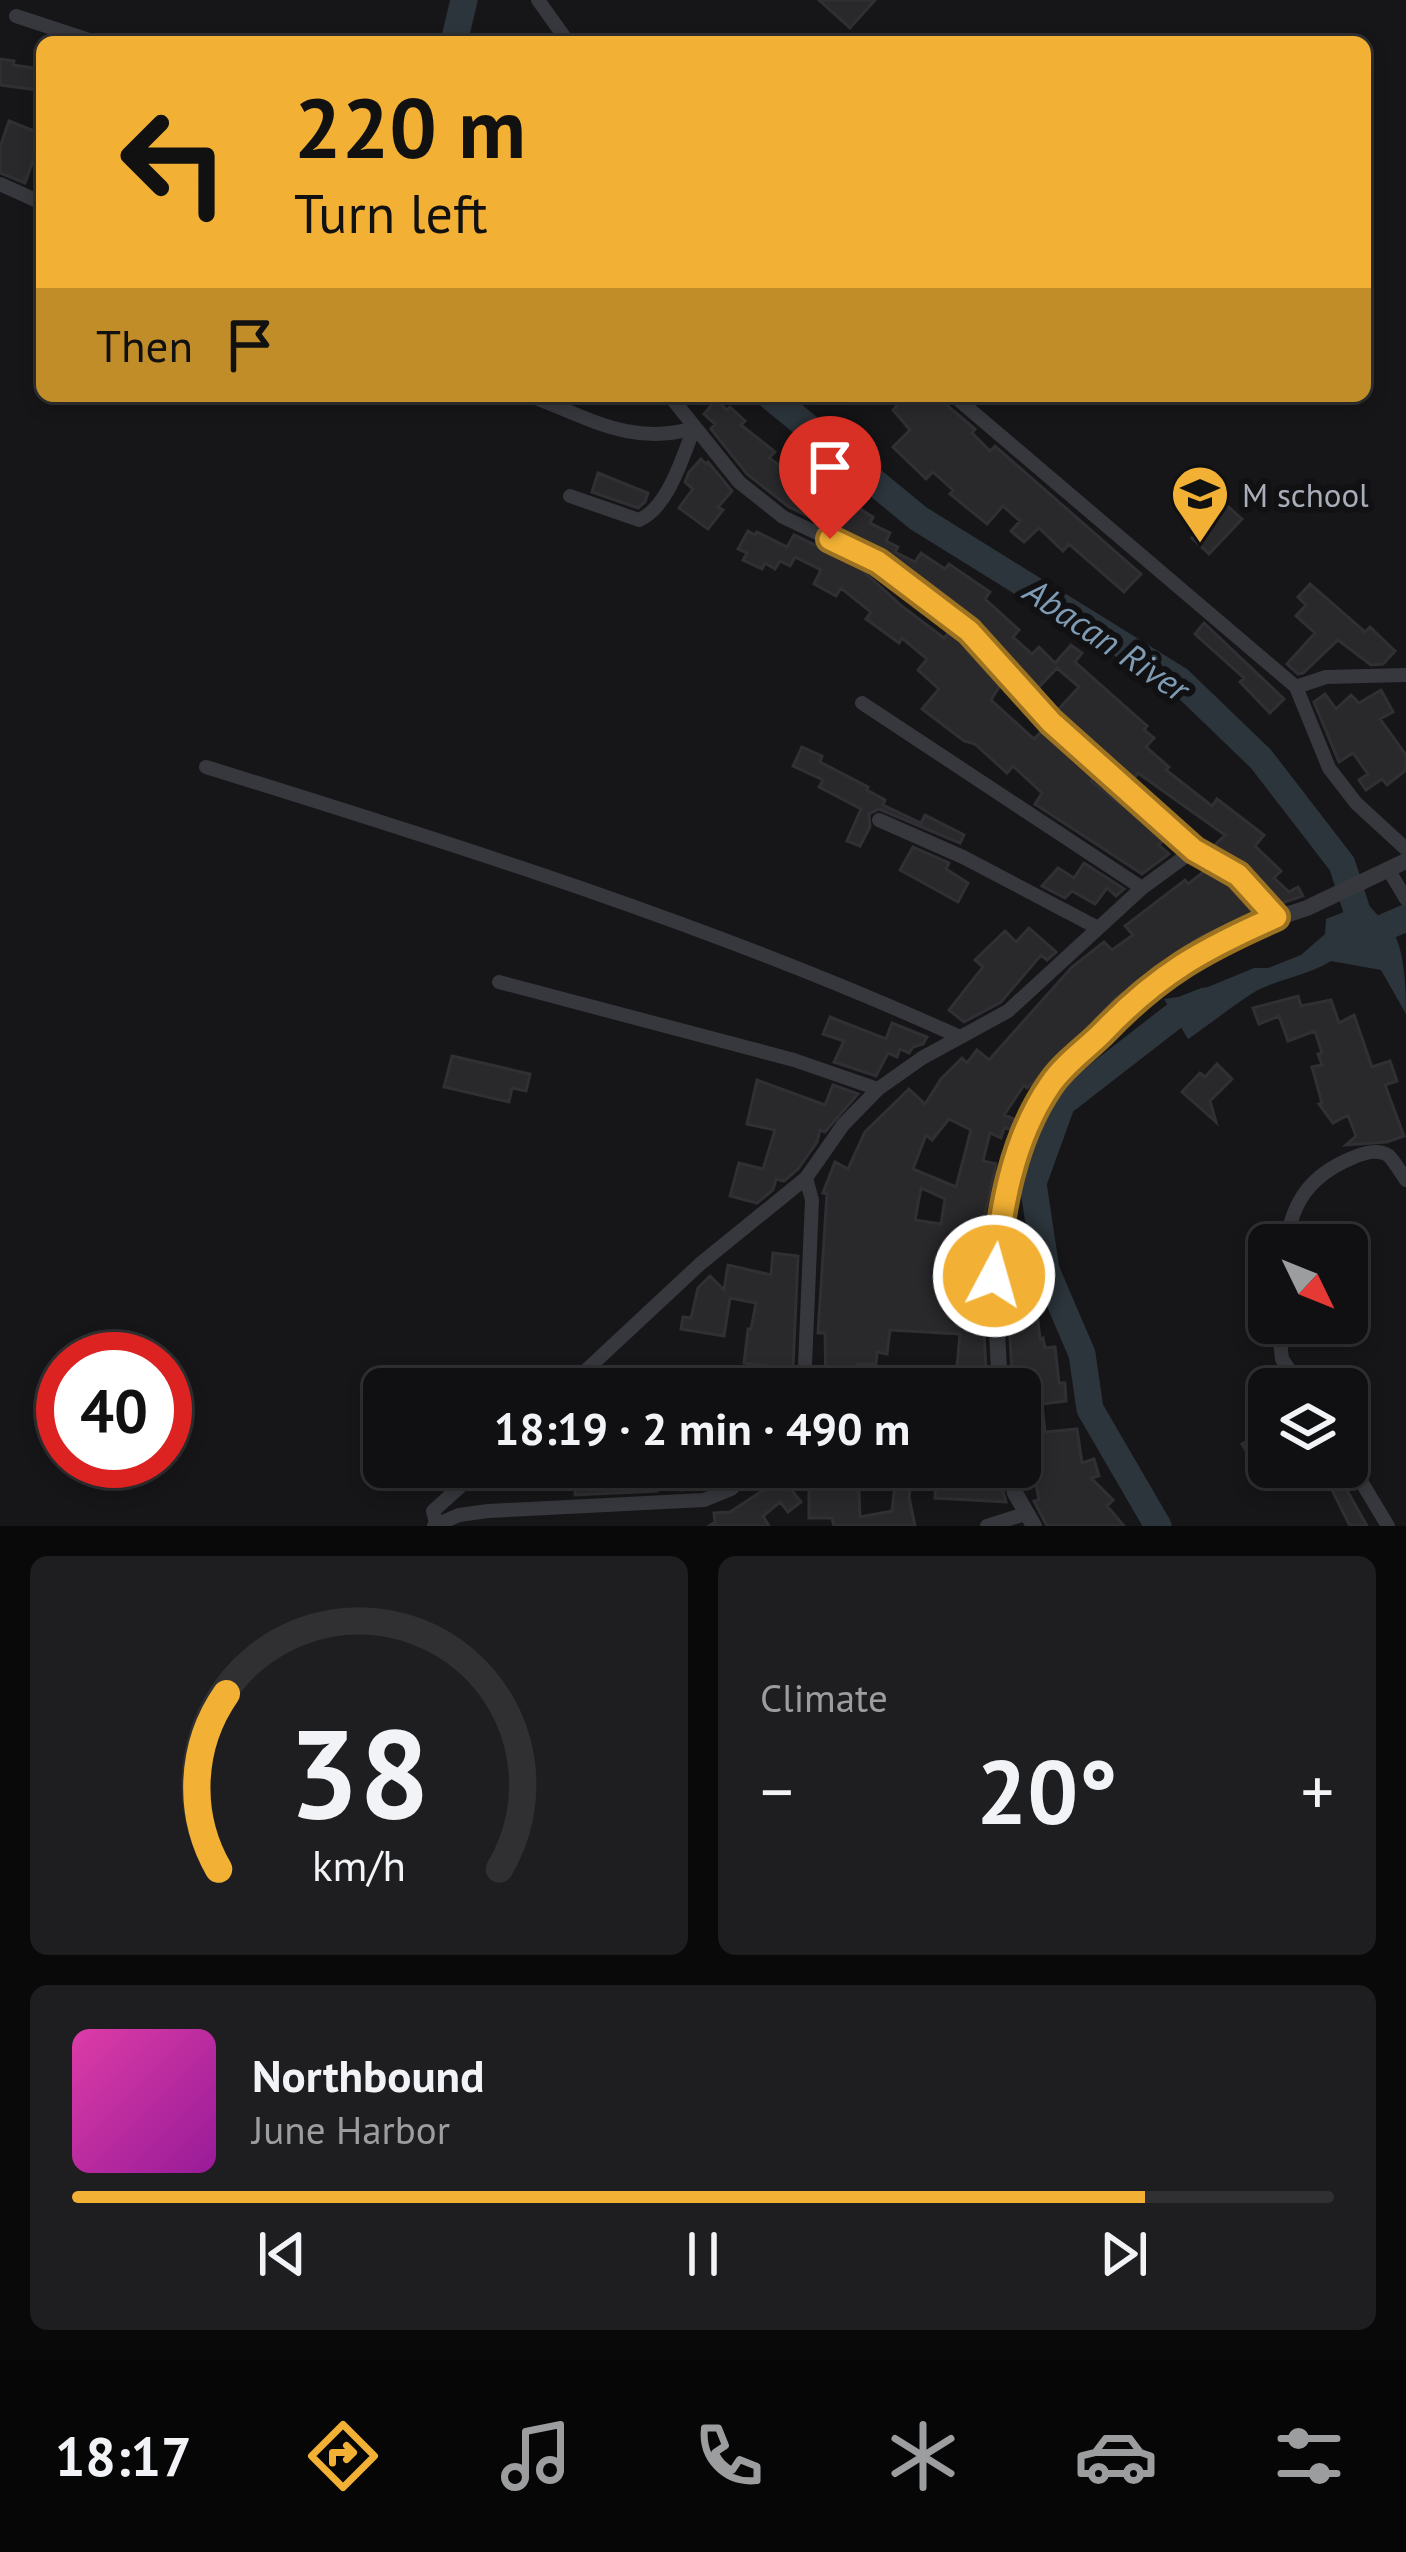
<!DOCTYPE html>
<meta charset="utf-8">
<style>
:root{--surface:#101012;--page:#1e1e20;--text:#f1f3f6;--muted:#9c9d9f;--line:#303032;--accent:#f2b134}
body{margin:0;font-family:"PT Sans",sans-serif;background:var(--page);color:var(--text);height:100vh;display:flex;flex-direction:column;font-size:45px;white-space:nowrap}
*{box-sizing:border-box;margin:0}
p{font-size:39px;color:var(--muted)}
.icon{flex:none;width:66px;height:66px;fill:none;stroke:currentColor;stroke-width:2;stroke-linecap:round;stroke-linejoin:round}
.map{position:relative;height:1526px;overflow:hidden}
.drawer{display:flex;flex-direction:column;gap:30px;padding:30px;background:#09090a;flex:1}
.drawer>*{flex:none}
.hud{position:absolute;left:36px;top:36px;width:1335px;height:366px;border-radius:18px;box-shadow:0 6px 18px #0003,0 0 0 3px var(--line);background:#f2b134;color:#111;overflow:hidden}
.needle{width:78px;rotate:133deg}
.tools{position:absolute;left:1248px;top:1224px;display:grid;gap:24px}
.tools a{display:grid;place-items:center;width:120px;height:120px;border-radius:18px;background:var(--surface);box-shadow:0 6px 18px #0003,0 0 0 3px var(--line);font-size:60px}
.speed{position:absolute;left:36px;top:1332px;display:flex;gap:24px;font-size:60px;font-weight:700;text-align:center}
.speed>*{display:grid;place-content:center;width:156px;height:156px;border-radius:50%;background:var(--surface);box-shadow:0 6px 18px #0003,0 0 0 3px var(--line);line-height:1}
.speed .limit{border:18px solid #d22;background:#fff;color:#111}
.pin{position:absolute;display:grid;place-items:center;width:102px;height:102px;color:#fff;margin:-123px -51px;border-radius:50% 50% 50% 0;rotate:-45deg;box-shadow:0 0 12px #0007}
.pin .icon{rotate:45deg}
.me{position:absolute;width:132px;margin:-66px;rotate:6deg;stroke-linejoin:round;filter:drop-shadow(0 0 9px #0008)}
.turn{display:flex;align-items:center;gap:42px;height:252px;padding:0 60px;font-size:54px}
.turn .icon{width:156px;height:156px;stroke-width:2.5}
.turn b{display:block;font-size:84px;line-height:102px}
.then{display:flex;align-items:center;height:114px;padding:0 60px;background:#0003;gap:24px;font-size:45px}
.big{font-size:90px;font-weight:600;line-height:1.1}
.drawer .card{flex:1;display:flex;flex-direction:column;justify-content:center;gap:18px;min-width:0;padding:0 42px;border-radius:18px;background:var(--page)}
.drawer .dial{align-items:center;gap:0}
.dial svg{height:312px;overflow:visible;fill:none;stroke:var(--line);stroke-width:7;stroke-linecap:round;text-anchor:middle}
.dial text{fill:var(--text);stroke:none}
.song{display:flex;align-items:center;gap:36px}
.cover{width:144px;height:144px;border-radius:18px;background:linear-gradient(135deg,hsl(320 70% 55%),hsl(300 70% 35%))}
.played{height:12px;border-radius:6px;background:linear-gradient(90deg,var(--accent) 85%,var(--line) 85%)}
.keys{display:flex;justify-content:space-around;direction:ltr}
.heat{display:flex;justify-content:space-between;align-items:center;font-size:66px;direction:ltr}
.drawer .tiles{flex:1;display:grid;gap:30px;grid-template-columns:1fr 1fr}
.card:last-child{grid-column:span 2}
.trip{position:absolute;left:363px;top:1368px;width:678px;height:120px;border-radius:18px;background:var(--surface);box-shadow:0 6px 18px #0003,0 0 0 3px var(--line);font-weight:600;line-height:120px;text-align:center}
.tabs{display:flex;height:192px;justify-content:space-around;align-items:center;background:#060607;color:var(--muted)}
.tabs .icon{width:84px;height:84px}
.tabs .active{color:var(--accent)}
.tabs b{font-size:54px;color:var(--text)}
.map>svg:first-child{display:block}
</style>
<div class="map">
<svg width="1406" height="1526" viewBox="0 0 1406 1526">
<rect width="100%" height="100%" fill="#161618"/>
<!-- water -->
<path fill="#2c353c" d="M1367,903C1375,913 1386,923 1394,934C1405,953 1406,992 1406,1014L1381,970L1331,961C1308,975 1283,978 1260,989C1242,998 1208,1026 1188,1039L1164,999L1186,996L1254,968H1268L1301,955L1325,934L1326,919Z"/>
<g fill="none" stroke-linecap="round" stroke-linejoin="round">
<!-- river -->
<path stroke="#2c353c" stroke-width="27" d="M454,42L464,0
M770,396L918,518L1179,680L1261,759L1342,864L1366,939
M1357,939L1406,918
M1158,1526L1090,1409L1082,1354L1046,1270L1033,1183L1062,1103L1182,1010L1205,1001"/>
</g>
<!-- building -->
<path fill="#29292c" stroke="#303034" stroke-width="3" fill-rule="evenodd" d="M819,0H875L850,28Z
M0,59L14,61L13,65L41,69L38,90L0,85Z
M9,121L42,134V148L38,147L25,183L0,173V147Z
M905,396H936L975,429L972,433L990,451L995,446L1141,574L1124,592L1069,544L1063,551L1039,528L1024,542L1011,531L1020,521L1003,506L987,524L950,494L953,490L933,472L926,479L893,447L910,430L893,410Z
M716,400L727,410L730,407L745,421L741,425L775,452L769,458L788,471L798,459L810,470L807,473L823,486L873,517L870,523L890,533L886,541L898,547L895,552L915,562L921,553L945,569L949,564L990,592L985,599L1019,630L1013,637L1032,654L1039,647L1055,663L1071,645L1082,653L1075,662L1147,726L1144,730L1154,738L1146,747L1169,767L1166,770L1212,806L1217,799L1264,835L1255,846L1281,871L1274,878L1289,892L1298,887L1303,896L1279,904L1246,868L1212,848L1225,835L1138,773L1134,778L1059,714L1057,711L1079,687L1057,668L1039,687L976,622L885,553L789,507L747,474L711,429L715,424L704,414Z
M701,459L706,464L708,462L732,491L718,507L723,510L708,529L679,508L693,489L685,482L689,472Z
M598,473L648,493L645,502L638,508L592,492Z
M1224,503L1242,519L1209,554L1192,538Z
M748,531L755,535L757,532L787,547L794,535L864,568L862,570L903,607L944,638L950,631L961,639L1001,684L991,700L1034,739L1043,730L1095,776L1091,781L1121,805L1124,802L1164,839L1159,845L1169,854L1142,874L1035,804L1042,793L1013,766L1007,773L975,744L964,741L922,709L939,689L918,670L927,659L902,638L899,643L866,619L871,612L841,588L836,596L814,584L821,570L795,557L790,566L780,561L775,569L765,563L762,569L743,560L747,553L738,549Z
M1310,584L1365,632L1370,627L1395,651L1383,664L1371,665L1338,640L1303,673L1298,674L1287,664L1315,633L1296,616L1306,605L1298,597Z
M1204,623L1284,699L1270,713L1240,682L1244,678L1195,634Z
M1381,690L1393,712L1380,719L1406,755V770L1387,785L1382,779L1366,790L1359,780L1368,774L1353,753L1339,762L1314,702L1325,694L1336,709L1351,695L1359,703Z
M802,747L822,756L820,762L868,787L867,790L885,800L883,805L921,823L925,815L964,835L960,843L879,809L869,814L870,827L860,846L847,841L861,809L819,787L823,780L793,766Z
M913,847L949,863L946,869L968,883L958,902L900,870Z
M1084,863L1124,889L1116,896L1107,888L1095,904L1072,891L1065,898L1042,886L1058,868L1074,878Z
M1206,870L1231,885L1256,912L1200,937L1117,997L1045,1071L1027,1088L1024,1085L1004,1115L1019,1121L1015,1130L1004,1128L1001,1138L990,1133L983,1161L996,1164L982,1228H986L981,1276L987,1389H932V1379L956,1378L960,1334L890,1330L887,1354L877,1352L876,1364H857L855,1389H826L825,1333H818L827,1194L823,1193L835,1162L848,1169L865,1132L909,1089L925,1104L941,1079L962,1058L967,1063L977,1050L989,1060L1072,967L1104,942L1112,950L1133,935L1125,926L1185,880L1188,884ZM949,1119L971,1130L956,1187L913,1169L926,1135L932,1140ZM921,1188L945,1199L941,1224L915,1220Z
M1029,928L1056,952L1047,960L1041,955L1001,1002L964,1022L949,1010L983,967L975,960L1005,931L1016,942Z
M1298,996L1301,1006L1331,1000L1339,1023L1354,1015L1372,1067L1390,1061L1397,1081L1385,1085L1404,1136L1387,1142L1346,1145L1356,1136L1348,1115L1333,1123L1319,1104L1322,1103L1312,1067L1322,1065L1318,1054L1322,1053L1315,1031L1288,1041L1279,1016L1259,1024L1253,1008Z
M830,1017L886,1039L892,1023L927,1037L923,1044L913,1047L909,1053L900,1049L897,1057L888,1053L876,1076L834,1062L844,1041L823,1034Z
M452,1056L530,1074L526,1091L512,1088L509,1102L444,1087Z
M1217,1064L1232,1079L1210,1101L1216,1122L1182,1092L1200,1073L1205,1077Z
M757,1080L825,1105L833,1085L858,1094L825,1132L820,1130L817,1142L798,1169L784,1181L776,1179L773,1190L757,1203L730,1196L739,1163L763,1169L775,1130L747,1124Z
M773,1253L798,1256L792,1389H762L766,1366L744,1363L748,1329H751L756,1303L730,1298L724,1336L681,1329L683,1317L691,1318L698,1288L710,1276L724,1290L728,1265L771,1275Z
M1034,1285L1040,1339L1043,1338L1045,1348L1055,1347L1059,1383H1065L1066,1401L1042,1404L1045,1432L1077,1429L1082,1463L1094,1459L1099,1476L1091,1478L1113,1500L1107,1506L1124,1526H1047L1034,1501L1039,1500L1035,1478L1025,1480L1020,1457L1033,1455L1029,1431L1020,1432V1389H1013L1007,1286Z
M1269,1385V1456L1255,1465L1242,1444L1264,1432L1253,1412L1259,1409L1251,1393Z
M687,1467H723L725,1479L702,1489L680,1490L678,1471Z
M827,1467H858L860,1517L892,1511L897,1467H913L909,1497L915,1526H834L832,1518H809V1488Z
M937,1467L997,1470L1006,1502L935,1498Z
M1290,1467H1334L1367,1526H1350L1324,1474L1304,1488Z
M633,1468L657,1472V1491L575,1495L577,1470Z
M782,1478L801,1502L788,1512L780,1502L763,1516L769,1526H709L715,1522L714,1513L730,1512Z"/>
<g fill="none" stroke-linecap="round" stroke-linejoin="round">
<!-- minor -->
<path stroke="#37383d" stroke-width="14" d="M538,0L568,42
M16,16L95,42
M0,184L42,203
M530,396C588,417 631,447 694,428
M670,396L739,482L783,517L878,562L969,631L1051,722L1194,850L1238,876L1276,917
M954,396L1296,687L1326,677L1406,675
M570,496L639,520C668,508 683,456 694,428
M1296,687L1329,768L1356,803L1406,849
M862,703L1142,888
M206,767C461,846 717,927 960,1037
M879,820L963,857L1098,928
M1388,869L1406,899
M499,982L794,1060L878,1089
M1286,1245C1292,1201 1311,1175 1352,1158C1363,1153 1378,1148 1389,1156C1395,1162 1401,1173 1406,1180
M1278,1323L1282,1359L1302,1389
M566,1389L700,1264L806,1178
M804,1389L812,1200L806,1178L843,1125L878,1089L922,1058L1008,1011L1142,888L1194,850
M1347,1458L1388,1526
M436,1523L433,1511L482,1467
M434,1526L459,1515L488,1511L704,1500L731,1489L755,1467
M987,1526L1025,1514"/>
<!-- tertiary -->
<path stroke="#37383d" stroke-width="16" d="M1000,1389L994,1276L1001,1207L1020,1149L1051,1083L1125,1007L1207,947L1238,931L1307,908L1406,861
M1009,1467L1015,1493L1034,1526"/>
</g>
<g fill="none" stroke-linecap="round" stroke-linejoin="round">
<defs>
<path id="route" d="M830,539L878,562L969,631L1051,722L1194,850L1238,875L1276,917C1203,949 1158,974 1102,1033C1085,1050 1064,1064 1050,1085C1012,1140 1001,1210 994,1276"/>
</defs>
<!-- route casing -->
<use href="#route" stroke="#9d7322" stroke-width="30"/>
<!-- route -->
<use href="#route" stroke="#f2b134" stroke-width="21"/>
</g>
<!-- icons -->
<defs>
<symbol id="school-pin" viewBox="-11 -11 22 30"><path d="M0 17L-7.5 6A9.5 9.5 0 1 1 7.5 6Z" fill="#f2b134" stroke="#111113"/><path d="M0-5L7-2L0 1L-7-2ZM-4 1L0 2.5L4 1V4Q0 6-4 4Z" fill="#111"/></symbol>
</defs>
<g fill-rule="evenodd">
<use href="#school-pin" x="1167" y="461" width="66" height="90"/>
</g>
<g text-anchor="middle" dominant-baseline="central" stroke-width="12" stroke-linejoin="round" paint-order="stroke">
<!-- poi labels -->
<g font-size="33" fill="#a8adb8" stroke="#111113" text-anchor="start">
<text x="1242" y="494">M school</text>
</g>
<!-- water labels -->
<g font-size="36" font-style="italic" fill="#7f9bb3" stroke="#111113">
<text transform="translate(1107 639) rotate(34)">Abacan River</text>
</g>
</g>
</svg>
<div class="tools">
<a><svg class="needle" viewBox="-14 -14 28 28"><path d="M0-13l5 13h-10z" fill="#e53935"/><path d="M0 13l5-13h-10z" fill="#9c9d9f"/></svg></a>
<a><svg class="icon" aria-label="layers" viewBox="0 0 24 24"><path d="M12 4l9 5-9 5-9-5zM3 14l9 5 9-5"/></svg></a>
</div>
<div class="speed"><div class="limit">40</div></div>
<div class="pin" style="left:830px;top:539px;background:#d93025"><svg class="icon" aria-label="arrive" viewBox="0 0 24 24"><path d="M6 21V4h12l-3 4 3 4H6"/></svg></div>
<svg class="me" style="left:994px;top:1276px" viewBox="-20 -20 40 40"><circle r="17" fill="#f2b134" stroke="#fff" stroke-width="3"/><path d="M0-11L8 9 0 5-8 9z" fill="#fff"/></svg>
<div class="trip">18:19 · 2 min · 490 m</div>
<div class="hud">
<div class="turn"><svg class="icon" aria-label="left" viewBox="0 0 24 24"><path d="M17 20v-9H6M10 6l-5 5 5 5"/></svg><div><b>220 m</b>Turn left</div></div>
<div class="then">Then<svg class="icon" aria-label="arrive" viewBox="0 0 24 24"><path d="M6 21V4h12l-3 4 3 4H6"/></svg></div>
</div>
</div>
<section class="drawer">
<div class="tiles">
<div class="card dial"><svg viewBox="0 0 100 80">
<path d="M14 69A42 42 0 1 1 86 69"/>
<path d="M14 69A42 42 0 0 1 16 24" stroke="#f2b134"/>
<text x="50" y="56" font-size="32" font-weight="700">38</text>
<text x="50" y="72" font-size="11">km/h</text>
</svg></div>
<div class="card"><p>Climate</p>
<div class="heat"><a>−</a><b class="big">20°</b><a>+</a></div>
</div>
<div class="card">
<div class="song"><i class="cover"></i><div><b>Northbound</b><p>June Harbor</p></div></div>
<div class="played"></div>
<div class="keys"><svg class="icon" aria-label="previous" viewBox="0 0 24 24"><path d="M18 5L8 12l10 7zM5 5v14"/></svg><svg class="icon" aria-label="pause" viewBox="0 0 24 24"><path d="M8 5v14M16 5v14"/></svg><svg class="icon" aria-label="next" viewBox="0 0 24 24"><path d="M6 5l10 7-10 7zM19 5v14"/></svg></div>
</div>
</div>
</section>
<nav class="tabs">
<b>18:17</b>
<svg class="icon active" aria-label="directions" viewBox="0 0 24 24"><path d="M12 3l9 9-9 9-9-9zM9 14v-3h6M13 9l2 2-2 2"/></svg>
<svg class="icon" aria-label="music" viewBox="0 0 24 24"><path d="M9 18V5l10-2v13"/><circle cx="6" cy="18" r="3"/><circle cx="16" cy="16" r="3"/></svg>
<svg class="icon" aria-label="phone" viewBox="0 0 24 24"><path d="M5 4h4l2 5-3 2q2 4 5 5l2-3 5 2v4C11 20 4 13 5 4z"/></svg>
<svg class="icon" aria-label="climate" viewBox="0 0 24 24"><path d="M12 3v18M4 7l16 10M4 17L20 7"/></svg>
<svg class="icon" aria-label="car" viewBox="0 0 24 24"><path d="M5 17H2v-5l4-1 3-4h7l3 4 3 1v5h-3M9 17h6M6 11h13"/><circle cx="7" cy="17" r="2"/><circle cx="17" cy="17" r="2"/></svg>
<svg class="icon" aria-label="filters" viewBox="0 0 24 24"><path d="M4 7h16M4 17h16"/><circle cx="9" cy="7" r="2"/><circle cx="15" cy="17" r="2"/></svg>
</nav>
